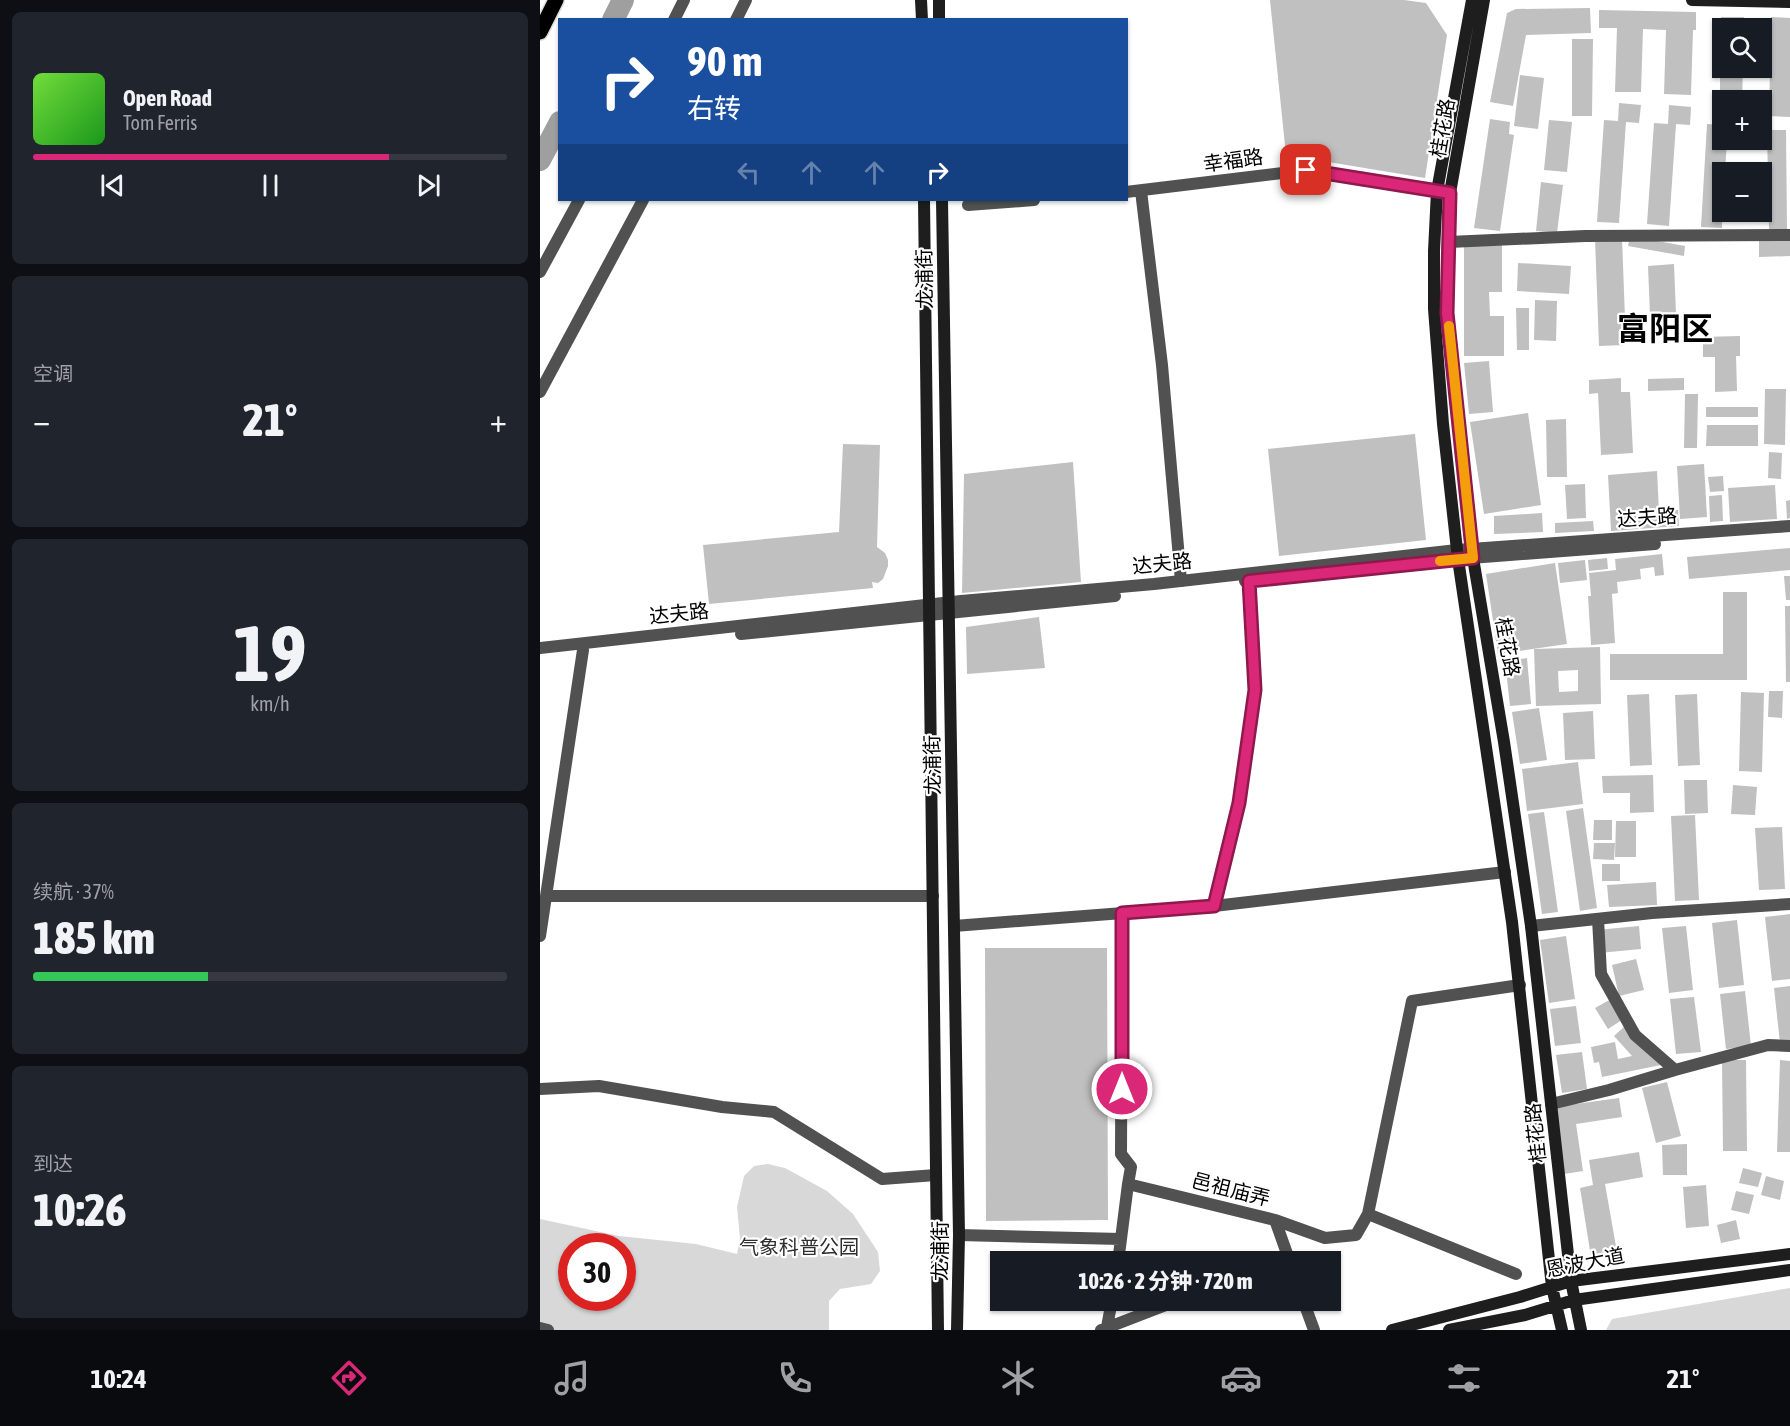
<!DOCTYPE html>
<html lang="zh">
<meta charset="utf-8">
<style>
:root{--surface:#171b24;--page:#20242c;--text:#f1f3f6;--muted:#9ea1a6;--line:#363941;--accent:#db2777}
body{margin:0;font-family:"Asap Condensed","Noto Sans SC",sans-serif;background:var(--page);color:var(--text);height:100vh;display:flex;flex-direction:column;font-size:22px;white-space:nowrap}
*{box-sizing:border-box;margin:0}
p{font-size:20px;color:var(--muted)}
.icon{flex:none;width:33px;height:33px;fill:none;stroke:currentColor;stroke-width:2;stroke-linecap:round;stroke-linejoin:round}
.map{position:relative;flex:1;overflow:hidden}
.panel{display:flex;flex-direction:column;gap:12px;padding:12px;background:#0d0f14;width:540px}
.panel>*{flex:none}
.top-card{position:absolute;left:18px;top:18px;width:570px;height:183px;border-radius:0px;box-shadow:0 2px 4px #0004;background:#1a4fa0;color:#fff;overflow:hidden}
.controls{position:absolute;left:1172px;top:18px;display:grid;gap:12px}
.controls a{display:grid;place-items:center;width:60px;height:60px;border-radius:0px;background:var(--surface);box-shadow:0 2px 4px #0004;font-size:30px}
.speed{position:absolute;left:18px;top:1233px;display:flex;gap:12px;font-size:30px;font-weight:700;text-align:center}
.speed>*{display:grid;place-content:center;width:78px;height:78px;border-radius:50%;background:var(--surface);box-shadow:0 2px 4px #0004;line-height:1}
.speed .limit{border:9px solid #d22;background:#fff;color:#111}
.pin{position:absolute;display:grid;place-items:center;width:51px;height:51px;color:#fff;margin:-26px;border-radius:12px;box-shadow:0 3px 9px #0006}
.me{position:absolute;width:66px;margin:-33px;rotate:0deg;stroke-linejoin:round;filter:drop-shadow(0 0 4px #0008)}
.turn{display:flex;align-items:center;gap:21px;height:126px;padding:0 30px;font-size:27px}
.turn .icon{width:78px;height:78px;stroke-width:2.5}
.turn b{display:block;font-size:42px;line-height:51px}
.lanes{display:flex;align-items:center;height:57px;padding:0 30px;background:#0003;justify-content:center;gap:30px;direction:ltr}
.lanes .off{opacity:.35}
.big{font-size:45px;font-weight:800;line-height:1.1}
.panel .card{flex:1;display:flex;flex-direction:column;justify-content:center;gap:9px;min-width:0;padding:0 21px;border-radius:9px;background:var(--page)}
.panel .dial{align-items:center;gap:0}
.dial b{font-size:78px;line-height:1}
.song{display:flex;align-items:center;gap:18px}
.cover{width:72px;height:72px;border-radius:9px;background:linear-gradient(135deg,hsl(100 70% 55%),hsl(120 70% 35%))}
.played{height:6px;border-radius:3px;background:linear-gradient(90deg,var(--accent) 75%,var(--line) 75%)}
.keys{display:flex;justify-content:space-around;direction:ltr}
.heat{display:flex;justify-content:space-between;align-items:center;font-size:33px;direction:ltr}
.charge{height:9px;border-radius:4px;background:linear-gradient(90deg,#34c759 37%,var(--line) 0)}
.trip{position:absolute;left:450px;top:1251px;width:351px;height:60px;border-radius:0px;background:var(--surface);box-shadow:0 2px 4px #0004;font-weight:800;line-height:60px;text-align:center}
.dock{display:flex;height:96px;justify-content:space-around;align-items:center;background:#090b0e;color:var(--muted)}
.dock .icon{width:42px;height:42px}
.dock .current{color:var(--accent)}
.dock b{font-size:27px;color:var(--text)}
main{display:flex;flex:1;min-height:0}
.map>svg:first-child{display:block}
</style>
<main>
<section class="panel">
<div class="card">
<div class="song"><i class="cover"></i><div><b>Open Road</b><p>Tom Ferris</p></div></div>
<div class="played"></div>
<div class="keys"><svg class="icon" aria-label="previous" viewBox="0 0 24 24"><path d="M18 5L8 12l10 7zM5 5v14"/></svg><svg class="icon" aria-label="pause" viewBox="0 0 24 24"><path d="M8 5v14M16 5v14"/></svg><svg class="icon" aria-label="next" viewBox="0 0 24 24"><path d="M6 5l10 7-10 7zM19 5v14"/></svg></div>
</div>
<div class="card"><p>空调</p>
<div class="heat"><a>−</a><b class="big">21°</b><a>+</a></div>
</div>
<div class="card dial"><b>19</b><p>km/h</p></div>
<div class="card"><p>续航 · 37%</p><b class="big">185 km</b><div class="charge"></div></div>
<div class="card"><p>到达</p><b class="big">10:26</b></div>
</section>
<div class="map">
<svg width="1250" height="1330" viewBox="0 0 1250 1330">
<rect width="100%" height="100%" fill="#fff"/>
<!-- green -->
<path fill="#d8d8d8" fill-rule="evenodd" d="M228,1164L245,1168L287,1191L313,1214L338,1252L340,1271L331,1284L300,1289L289,1301V1330H0V1219L79,1236L156,1244L197,1254L200,1239L197,1207L204,1176L214,1166ZM32,1246H82V1298H32Z
M1250,1288V1330H1066L1072,1319Z"/>
<g fill="none" stroke-linecap="round" stroke-linejoin="round">
<!-- river -->
<path stroke="#9f9f9f" stroke-width="22" d="M73,20L83,0
M0,160L20,122"/>
</g>
<!-- building -->
<path fill="#c0c0c0" fill-rule="evenodd" d="M730,0H864L886,3L907,35L885,178L746,155Z
M1050,8L1051,33L986,35L973,106L950,102L967,13L976,9Z
M1059,10L1156,12V30H1153L1151,95L1124,94L1126,30L1103,29L1101,92H1075L1077,28H1059Z
M1181,17H1204V28H1181Z
M1231,17L1250,18V117L1229,116Z
M1032,39H1053L1052,116H1032Z
M1180,68H1203L1202,100H1182V116H1180Z
M980,75L1004,78L998,129L974,126Z
M1079,103L1101,105L1099,123L1086,122L1079,223L1057,222L1064,120L1078,121Z
M1129,105L1151,107L1150,125L1136,124L1129,226L1107,224L1114,123L1128,124Z
M950,119L970,122L969,134L974,135L960,231L934,228Z
M1009,120L1032,122L1027,172L1004,170Z
M1167,124L1182,125V140H1187L1185,172H1182V228L1161,227Z
M1227,130H1246L1247,229H1229Z
M1001,182L1023,185L1017,233L996,231Z
M1090,236L1145,246L1144,256L1088,246Z
M1082,238L1086,345L1059,346L1055,239Z
M1219,241H1250V256L1219,257Z
M962,245V292H949L950,316H964V356H924V246Z
M978,263L1031,266L1029,294L977,291Z
M1134,264L1136,314L1110,315L1108,266Z
M995,300L1017,301L1016,341L994,340Z
M976,308H989V350H977Z
M1200,336V356H1196L1197,391L1175,392V357H1163V337Z
M949,361L953,412L929,414L924,363Z
M1081,378V392H1090L1093,453L1061,455L1058,393L1049,394V380Z
M1144,378V390L1108,391V379Z
M1225,389H1246L1245,445L1224,444Z
M1145,394H1158L1157,448H1144Z
M1166,407H1218V417H1166Z
M988,413L1001,505L944,514L930,422Z
M1026,419L1027,477H1007L1006,420Z
M1167,425H1218V446H1166Z
M875,434L886,540L739,556L728,449Z
M303,444L340,445L337,547L345,553L348,560V566L343,579L338,583L332,582L333,588L169,604L163,545L299,532Z
M1229,452L1242,453L1241,479L1228,478Z
M533,462L541,582L422,593L424,474Z
M1164,464L1167,517L1140,519L1137,466Z
M1117,471L1119,511L1138,510L1139,526L1071,531L1068,475Z
M1183,476L1184,491L1170,492L1168,477Z
M1045,484L1046,518L1027,519L1025,485Z
M1235,485L1237,519L1190,522L1188,488Z
M1182,495L1183,521L1170,522L1169,496Z
M1250,500V518L1247,519L1246,501Z
M1002,513L1003,532L954,534V516Z
M1053,521L1054,531L1015,533V523Z
M1250,548V570L1149,579L1147,557Z
M1122,554L1124,575L1115,576L1114,567L1100,569L1101,579L1077,582L1078,593L1072,594L1075,643L1051,645L1048,596H1051L1049,573L1076,570L1075,559Z
M1067,558L1068,569L1049,571L1048,560Z
M1045,560L1047,580L1020,583L1018,563Z
M1015,563L1027,644L958,654L946,574Z
M1244,576H1250V600H1246Z
M1183,592H1207V680H1070V654H1183Z
M1245,606H1250V682H1246Z
M499,617L505,668L427,674L426,627Z
M1060,647L1061,704L996,706L994,649ZM1038,670V691L1019,692L1018,671Z
M987,658L991,704L970,706L965,661Z
M1229,691H1243L1242,718L1228,717Z
M1201,692L1224,693L1222,772L1199,771Z
M1109,694L1112,765L1090,766L1087,695Z
M1157,694L1160,765L1138,766L1135,695Z
M999,708L1007,760L980,764L972,712Z
M1053,711L1055,759L1025,760L1023,713Z
M1038,762L1043,804L987,811L982,769Z
M1113,775L1114,812L1090,813V793H1063L1062,776Z
M1144,780H1167L1168,813L1145,814Z
M1193,785L1217,787L1215,815L1191,814Z
M1043,808L1057,908L1040,911L1026,811Z
M1004,812L1018,912L1002,914L988,814Z
M1155,815L1159,900L1135,901L1131,816Z
M1054,820H1072V840H1053Z
M1076,821H1096V857H1075Z
M1242,827L1245,889L1219,890L1215,828Z
M1054,843H1075L1074,860L1053,859Z
M1062,864H1080V881H1062Z
M1116,882L1117,905L1069,907L1067,885Z
M1250,914V979L1232,981L1225,917Z
M1197,920L1204,985L1179,988L1172,923Z
M1099,926L1101,949L1059,953L1057,930Z
M1146,926L1153,990L1129,993L1122,928Z
M1026,936L1035,999L1009,1003L1000,940Z
M445,948H567L568,1220L446,1221Z
M1096,959L1104,990L1079,996L1072,965Z
M1250,986V1042L1240,1043L1234,988Z
M1205,991L1211,1046L1186,1049L1180,994Z
M1154,997L1161,1052L1136,1054L1130,999Z
M1073,998L1085,1018L1068,1029L1055,1008Z
M1036,1006L1041,1043L1015,1046L1010,1009Z
M1085,1026L1126,1064L1062,1077L1059,1062L1054,1063L1051,1047L1075,1042L1078,1059L1092,1056L1074,1036Z
M1042,1052L1047,1089L1022,1093L1016,1055Z
M1182,1060H1206L1207,1151H1183Z
M1240,1060L1250,1061V1152H1237Z
M1127,1082L1141,1136L1116,1143L1102,1088Z
M1079,1098L1082,1117L1036,1124L1043,1171L1024,1174L1014,1107Z
M1147,1144V1175H1123L1122,1145Z
M1099,1152L1103,1177L1065,1184L1077,1252L1051,1257L1040,1188L1053,1185L1049,1160Z
M1203,1168L1222,1173L1218,1187L1199,1183Z
M1226,1176L1244,1181L1240,1200L1221,1195Z
M1166,1185L1169,1226L1146,1228L1143,1187Z
M1196,1191L1214,1195L1209,1214L1191,1210Z
M1196,1220L1200,1239L1181,1243L1177,1225Z"/>
<g fill="none" stroke-linecap="round" stroke-linejoin="round">
<defs>
<path id="primary" d="M0,32L16,0"/>
</defs>
<!-- primary casing -->
<use href="#primary" stroke="#dbdbdb" stroke-width="18"/>
<!-- minor -->
<path stroke="#515151" stroke-width="12" d="M134,20L144,0
M196,20L206,0
M601,191L622,365L641,581
M586,192L767,170L906,193
M428,205L494,200
M909,242L1045,236L1250,235
M0,272L39,200
M0,392L103,200
M6,896H393
M674,906L699,803L715,690L709,581
M582,913L581,1154L591,1167L588,1184
M1058,919L1061,974L1095,1035L1135,1070
M414,926L674,906L965,872
M991,926L1112,913L1250,904
M0,936L43,650
M0,1089L59,1086L182,1107L234,1112L342,1179L396,1175
M1011,1104L1069,1090L1135,1070L1228,1045L1250,1046
M828,1214L872,1001L980,985
M735,1220L750,1262
M419,1235L581,1239L588,1184L735,1220L785,1238L816,1235L828,1214L976,1274
M578,1262L581,1239
M763,1300L774,1330
M567,1327L572,1300
M0,1328L8,1330
M561,1330L639,1300"/>
<!-- tertiary -->
<path stroke="#515151" stroke-width="12" d="M705,581L918,559L1115,544
M201,634L575,596
M0,648L421,601L614,584L917,550L1250,526"/>
<!-- secondary -->
<path stroke="#1e1e1e" stroke-width="12" d="M381,0L382,20
M399,0V20
M932,0L897,191L894,251V309L903,424L918,559L972,922L1012,1287L1022,1330
M944,0L910,193L907,313L933,558L964,742L991,926L1031,1281L1041,1330
M1152,0L1250,2
M384,200L398,1330
M402,200L419,1235L417,1330
M852,1330L980,1297L1031,1281L1250,1254
M909,1330L985,1315L1034,1300L1250,1270"/>
<!-- primary -->
<use href="#primary" stroke="#000" stroke-width="15"/>
</g>
<g fill="none" stroke-linecap="round" stroke-linejoin="round">
<defs>
<path id="route" d="M582,1089V913L674,906L699,803L715,690L709,581L933,558L907,313L910,193L766,170"/>
</defs>
<!-- route casing -->
<use href="#route" stroke="#8e194d" stroke-width="15"/>
<!-- route -->
<use href="#route" stroke="#db2777" stroke-width="10"/>
<!-- slow -->
<path stroke="#f59e0b" stroke-width="10" d="M900,561L933,558L909,326"/>
</g>
<g text-anchor="middle" dominant-baseline="central" stroke-width="4.5" stroke-linejoin="round" paint-order="stroke">
<!-- street labels -->
<g font-size="20" fill="#000" stroke="#fff">
<text transform="translate(902 128) rotate(-80)">桂花路</text>
<text transform="translate(693 160) rotate(-8)">幸福路</text>
<text transform="translate(384 279) rotate(-91)">龙浦街</text>
<text transform="translate(1107 517) rotate(-4)">达夫路</text>
<text transform="translate(622 563) rotate(-6)">达夫路</text>
<text transform="translate(139 613) rotate(-6)">达夫路</text>
<text transform="translate(968 647) rotate(80)">桂花路</text>
<text transform="translate(392 765) rotate(-91)">龙浦街</text>
<text transform="translate(995 1133) rotate(-96)">桂花路</text>
<text transform="translate(691 1189) rotate(14)">邑祖庙弄</text>
<text transform="translate(399 1251) rotate(-90)">龙浦街</text>
<text transform="translate(1045 1262) rotate(-11)">恩波大道</text>
</g>
<!-- park labels -->
<g font-size="20" fill="#2f2f2f" stroke="#fff">
<text x="259" y="1246">气象科普公园</text>
</g>
<!-- town labels -->
<g font-size="32" font-weight="bold" fill="#000" stroke="#fff">
<text x="1125" y="328">富阳区</text>
</g>
</g>
</svg>
<div class="controls">
<a><svg class="icon" aria-label="search" viewBox="0 0 24 24"><circle cx="10" cy="10" r="6"/><path d="M15 15l6 6"/></svg></a>
<a>+</a>
<a>−</a>
</div>
<div class="speed"><div class="limit">30</div></div>
<div class="pin" style="left:766px;top:170px;background:#d93025"><svg class="icon" aria-label="arrive" viewBox="0 0 24 24"><path d="M6 21V4h12l-3 4 3 4H6"/></svg></div>
<svg class="me" style="left:582px;top:1089px" viewBox="-20 -20 40 40"><circle r="17" fill="#db2777" stroke="#fff" stroke-width="3"/><path d="M0-11L8 9 0 5-8 9z" fill="#fff"/></svg>
<div class="trip">10:26 · 2 分钟 · 720 m</div>
<div class="top-card">
<div class="turn"><svg class="icon" aria-label="right" viewBox="0 0 24 24"><path d="M7 20v-9h11M14 6l5 5-5 5"/></svg><div><b>90 m</b>右转</div></div>
<div class="lanes"><svg class="icon off" aria-label="left" viewBox="0 0 24 24"><path d="M17 20v-9H6M10 6l-5 5 5 5"/></svg><svg class="icon off" aria-label="ahead" viewBox="0 0 24 24"><path d="M12 20V5M6 11l6-6 6 6"/></svg><svg class="icon off" aria-label="ahead" viewBox="0 0 24 24"><path d="M12 20V5M6 11l6-6 6 6"/></svg><svg class="icon" aria-label="right" viewBox="0 0 24 24"><path d="M7 20v-9h11M14 6l5 5-5 5"/></svg></div>
</div>
</div>
</main>
<nav class="dock">
<b>10:24</b>
<svg class="icon current" aria-label="directions" viewBox="0 0 24 24"><path d="M12 3l9 9-9 9-9-9zM9 14v-3h6M13 9l2 2-2 2"/></svg>
<svg class="icon" aria-label="music" viewBox="0 0 24 24"><path d="M9 18V5l10-2v13"/><circle cx="6" cy="18" r="3"/><circle cx="16" cy="16" r="3"/></svg>
<svg class="icon" aria-label="phone" viewBox="0 0 24 24"><path d="M5 4h4l2 5-3 2q2 4 5 5l2-3 5 2v4C11 20 4 13 5 4z"/></svg>
<svg class="icon" aria-label="climate" viewBox="0 0 24 24"><path d="M12 3v18M4 7l16 10M4 17L20 7"/></svg>
<svg class="icon" aria-label="car" viewBox="0 0 24 24"><path d="M5 17H2v-5l4-1 3-4h7l3 4 3 1v5h-3M9 17h6M6 11h13"/><circle cx="7" cy="17" r="2"/><circle cx="17" cy="17" r="2"/></svg>
<svg class="icon" aria-label="filters" viewBox="0 0 24 24"><path d="M4 7h16M4 17h16"/><circle cx="9" cy="7" r="2"/><circle cx="15" cy="17" r="2"/></svg>
<b>21°</b>
</nav>
